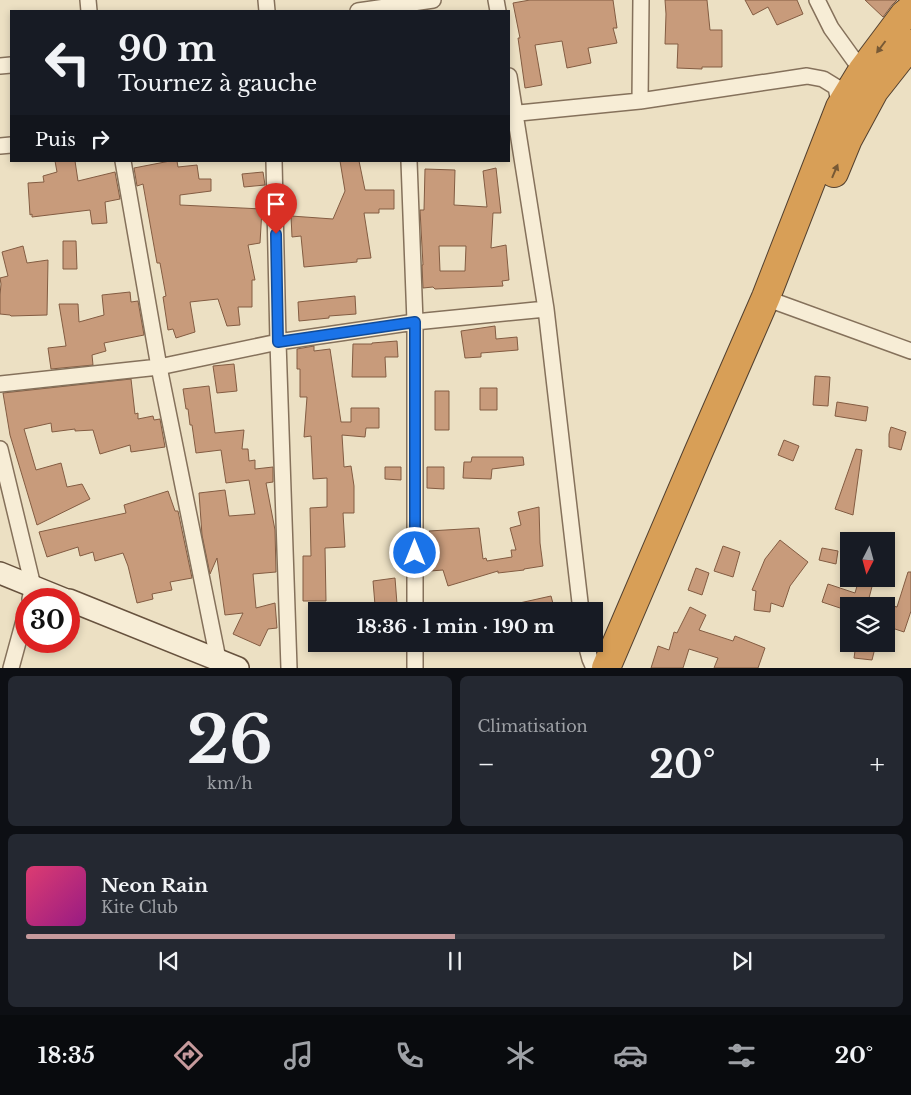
<!DOCTYPE html>
<html lang="fr">
<meta charset="utf-8">
<style>
:root{--surface:#171b24;--page:#242831;--text:#f1f3f6;--muted:#9ea1a6;--line:#363941;--accent:#c69a9c}
body{margin:0;font-family:"Libre Baskerville",serif;background:var(--page);color:var(--text);height:100vh;display:flex;flex-direction:column;font-size:19px;white-space:nowrap}
*{box-sizing:border-box;margin:0}
p{font-size:16px;color:var(--muted)}
.icon{flex:none;width:28px;height:28px;fill:none;stroke:currentColor;stroke-width:2;stroke-linecap:round;stroke-linejoin:round}
.map{position:relative;height:668px;overflow:hidden}
.side{display:flex;flex-direction:column;gap:8px;padding:8px;background:#0d0f14;flex:1}
.side>*{flex:none}
.top-card{position:absolute;left:10px;top:10px;width:500px;height:152px;border-radius:0px;box-shadow:0 2px 8px #0003;background:#171b24;color:var(--text);overflow:hidden}
.needle{width:32px;rotate:186deg}
.fabs{position:absolute;left:840px;top:532px;display:grid;gap:10px}
.fabs a{display:grid;place-items:center;width:55px;height:55px;border-radius:0px;background:var(--surface);box-shadow:0 2px 8px #0003;font-size:25px}
.speed{position:absolute;left:15px;top:588px;display:flex;gap:10px;font-size:25px;font-weight:700;text-align:center}
.speed>*{display:grid;place-content:center;width:65px;height:65px;border-radius:50%;background:var(--surface);box-shadow:0 2px 8px #0003;line-height:1}
.speed .limit{border:8px solid #d22;background:#fff;color:#111}
.pin{position:absolute;display:grid;place-items:center;width:42px;height:42px;color:#fff;margin:-51px -21px;border-radius:50% 50% 50% 0;rotate:-45deg;box-shadow:0 0 5px #0007}
.pin .icon{rotate:45deg}
.me{position:absolute;width:55px;margin:-28px;rotate:0deg;stroke-linejoin:round;filter:drop-shadow(0 0 4px #0008)}
.turn{display:flex;align-items:center;gap:18px;height:105px;padding:0 25px;font-size:22px}
.turn .icon{width:65px;height:65px;stroke-width:2.5}
.turn b{display:block;font-size:35px;line-height:42px}
.then{display:flex;align-items:center;height:48px;padding:0 25px;background:#0003;gap:10px;font-size:19px}
.big{font-size:38px;font-weight:700;line-height:1.1}
.side .widget{flex:1;display:flex;flex-direction:column;justify-content:center;gap:8px;min-width:0;padding:0 18px;border-radius:8px;background:var(--page)}
.side .dial{align-items:center;gap:0}
.dial b{font-size:65px;line-height:1}
.song{display:flex;align-items:center;gap:15px}
.cover{width:60px;height:60px;border-radius:8px;background:linear-gradient(135deg,hsl(340 70% 55%),hsl(310 70% 35%))}
.played{height:5px;border-radius:2px;background:linear-gradient(90deg,var(--accent) 50%,var(--line) 50%)}
.keys{display:flex;justify-content:space-around;direction:ltr}
.heat{display:flex;justify-content:space-between;align-items:center;font-size:28px;direction:ltr}
.side .tiles{flex:1;display:grid;gap:8px;grid-template-columns:1fr 1fr}
.widget:last-child{grid-column:span 2}
.trip{position:absolute;left:308px;top:602px;width:295px;height:50px;border-radius:0px;background:var(--surface);box-shadow:0 2px 8px #0003;font-weight:700;line-height:50px;text-align:center}
.tab-bar{display:flex;height:80px;justify-content:space-around;align-items:center;background:#090b0e;color:var(--muted)}
.tab-bar .icon{width:35px;height:35px}
.tab-bar .selected{color:var(--accent)}
.tab-bar b{font-size:22px;color:var(--text)}
.map>svg:first-child{display:block}
</style>
<div class="map">
<svg width="911" height="668" viewBox="0 0 911 668">
<rect width="100%" height="100%" fill="#ece0c3"/>
<!-- building -->
<path fill="#c89b7b" stroke="#835c42" fill-rule="evenodd" d="M530,0H613L617,28H613L617,43L588,48L591,63L567,68L562,41L535,45L542,85L525,88L518,38H520L513,3Z
M665,0H707L710,30H722V67H702V69L677,68L678,44H665L666,14Z
M745,0H797L803,14L777,25L768,7L753,15Z
M865,0H897L892,5L883,17Z
M55,161H75L78,181L115,172L120,199L105,202L107,223L92,224L90,210L32,217V214L30,215L28,183L44,182L43,176L57,172Z
M170,161H177L178,167L197,165L199,179H211V191L180,195V205L262,209L260,243L248,245L255,280H252V307H238L240,325L227,326L218,299L190,302L195,332L176,338L173,329L168,330L163,297L166,296L160,263H157L143,184L137,186L134,168Z
M340,161H359L365,190H394V209H379V213H364L371,258L357,259V262L304,267L301,236L292,237L291,216L333,219L345,191Z
M496,168L501,213H493L491,248L506,245L509,280L502,281L503,286L435,289L433,287L423,288L422,265H423L420,210H424L425,169L455,170L454,205L487,207L483,171ZM439,246H466L465,271H440Z
M263,172L265,185L244,187L242,174Z
M63,241H76L77,269H63Z
M23,246L27,263L48,260L47,315L11,316L10,315L0,314V295L1,284L0,278L8,276L2,252Z
M130,292L131,302L138,301L144,335L104,343L106,351L92,355L93,365L51,369L48,348L66,346L59,304H78L79,322L104,315L102,295Z
M355,296L356,314L329,316V318L299,321L298,302Z
M495,326L496,339L517,337L518,350L481,353V357L465,358L461,331Z
M397,341L398,357H385L386,377H352L353,344H372V343Z
M314,346V351L330,349L341,422H351V408H379V428H366L365,437L342,435L344,467L351,466L354,486V513H343L345,547L325,548L326,601H303V556H311L310,508L327,507V478L313,479L311,436L304,437L307,397H300V369H297V349Z
M234,364L237,391L217,393L213,366Z
M815,376L830,377L828,406L813,405Z
M131,379L135,414L138,413V419L153,416L154,420L160,419L165,447L131,452L130,445L100,454L93,430L75,431V429L52,432L51,423L24,429L36,470L61,463L67,487L82,484L90,499L37,525L10,435L3,393Z
M209,386L215,433L244,430L242,449H248L249,461L255,460V469L273,467V482L266,483L275,530L276,572L253,574L256,608L275,603L277,628L268,629L260,646L233,634L243,613L225,615L217,558L210,574L202,535L199,493L225,490L229,516L255,514L249,480L226,483L221,450L196,453L192,425H190L188,409H186L183,389Z
M480,388H497V410H480Z
M435,391H449V430H435Z
M837,402L868,407L866,421L835,416Z
M891,427L906,432L901,450L889,447V434Z
M784,440L799,446L793,461L778,455Z
M856,449L862,450L853,515L835,509Z
M472,457H523L524,465L492,469L491,479L463,478L464,462H471Z
M385,467H401V480L385,479Z
M427,467H444V489L427,488Z
M168,491L175,511H178L192,578L170,582L172,590L152,594L153,599L137,603L128,566L123,553L95,561L93,552L80,556L78,547L47,557L39,532L126,513L124,505Z
M539,507L540,543L543,566L524,569V570L498,573V571L448,586L443,570L430,571L428,555H431L429,531L479,528L483,559L486,558L487,561L512,557L511,550H516L510,528L521,525L518,512Z
M780,540L808,562L790,586L783,607L771,603L770,612L754,610L756,591L752,590L765,559Z
M723,546L740,552L733,577L714,571Z
M822,548L838,551L836,564L819,560Z
M696,568L709,573L702,595L688,590Z
M908,572H911V611L904,632L886,626V606H849V611L822,602L828,584L855,593L859,579H874L869,598L886,604L897,607Z
M395,578L397,604L375,605L373,581Z
M551,596L555,611H507L506,606Z
M690,607L706,615L699,630L733,641L735,636L765,648L758,668H714L718,658L689,649L683,668H651L658,646L669,650L674,632L677,633Z
M856,644H876L872,660L854,658Z"/>
<g fill="none" stroke-linecap="round" stroke-linejoin="round">
<defs>
<path id="street" d="M88,0L89,11
M266,0L267,11
M496,0L498,11
M817,0L831,28L862,71
M358,11L433,0
M0,66L11,65
M509,76L546,309L581,611
M640,101L641,0
M509,114L640,101L807,76L823,79L836,87L840,107
M0,146L11,145
M123,161L159,367L218,659
M274,161L278,342L289,668
M409,161L415,322V611
M779,303L911,351
M0,384L159,367L278,342L415,322L546,309
M0,449L33,586L30,599
M586,644L590,659L594,668
M11,668L26,613
M415,668V644"/>
<path id="secondary" d="M0,573L64,599
M69,600L238,668"/>
<path id="highway" d="M834,173L848,139L874,91L911,44
M606,668L698,453L766,297L840,107L862,71L904,15L911,9"/>
</defs>
<!-- street casing -->
<use href="#street" stroke="#85715b" stroke-width="18"/>
<!-- secondary casing -->
<use href="#secondary" stroke="#67523e" stroke-width="24"/>
<!-- highway casing -->
<use href="#highway" stroke="#53402f" stroke-width="30"/>
<!-- street -->
<use href="#street" stroke="#f7edd6" stroke-width="15"/>
<!-- secondary -->
<use href="#secondary" stroke="#f7edd6" stroke-width="21"/>
<!-- highway -->
<use href="#highway" stroke="#d89f57" stroke-width="28"/>
</g>
<!-- one-way arrows -->
<defs><path id="oneway-solid" d="M-6-.8H1V-3.2L6.5 0L1 3.2V.8H-6Z" transform="scale(1.25)"/></defs>
<g fill="#775935">
<use href="#oneway-solid" transform="translate(881 47) rotate(127)"/>
<use href="#oneway-solid" transform="translate(835 171) rotate(-67)"/>
</g>
<g fill="none" stroke-linecap="round" stroke-linejoin="round">
<defs>
<path id="route" d="M276,234L278,342L415,322V553"/>
</defs>
<!-- route casing -->
<use href="#route" stroke="#114b97" stroke-width="12"/>
<!-- route -->
<use href="#route" stroke="#1a73e8" stroke-width="9"/>
</g>
</svg>
<div class="fabs">
<a><svg class="needle" viewBox="-14 -14 28 28"><path d="M0-13l5 13h-10z" fill="#e53935"/><path d="M0 13l5-13h-10z" fill="#9ea1a6"/></svg></a>
<a><svg class="icon" aria-label="layers" viewBox="0 0 24 24"><path d="M12 4l9 5-9 5-9-5zM3 14l9 5 9-5"/></svg></a>
</div>
<div class="speed"><div class="limit">30</div></div>
<div class="pin" style="left:276px;top:234px;background:#d93025"><svg class="icon" aria-label="arrive" viewBox="0 0 24 24"><path d="M6 21V4h12l-3 4 3 4H6"/></svg></div>
<svg class="me" style="left:415px;top:553px" viewBox="-20 -20 40 40"><circle r="17" fill="#1a73e8" stroke="#fff" stroke-width="3"/><path d="M0-11L8 9 0 5-8 9z" fill="#fff"/></svg>
<div class="trip">18:36 · 1 min · 190 m</div>
<div class="top-card">
<div class="turn"><svg class="icon" aria-label="left" viewBox="0 0 24 24"><path d="M17 20v-9H6M10 6l-5 5 5 5"/></svg><div><b>90 m</b>Tournez à gauche</div></div>
<div class="then">Puis<svg class="icon" aria-label="right" viewBox="0 0 24 24"><path d="M7 20v-9h11M14 6l5 5-5 5"/></svg></div>
</div>
</div>
<section class="side">
<div class="tiles">
<div class="widget dial"><b>26</b><p>km/h</p></div>
<div class="widget"><p>Climatisation</p>
<div class="heat"><a>−</a><b class="big">20°</b><a>+</a></div>
</div>
<div class="widget">
<div class="song"><i class="cover"></i><div><b>Neon Rain</b><p>Kite Club</p></div></div>
<div class="played"></div>
<div class="keys"><svg class="icon" aria-label="previous" viewBox="0 0 24 24"><path d="M18 5L8 12l10 7zM5 5v14"/></svg><svg class="icon" aria-label="pause" viewBox="0 0 24 24"><path d="M8 5v14M16 5v14"/></svg><svg class="icon" aria-label="next" viewBox="0 0 24 24"><path d="M6 5l10 7-10 7zM19 5v14"/></svg></div>
</div>
</div>
</section>
<nav class="tab-bar">
<b>18:35</b>
<svg class="icon selected" aria-label="directions" viewBox="0 0 24 24"><path d="M12 3l9 9-9 9-9-9zM9 14v-3h6M13 9l2 2-2 2"/></svg>
<svg class="icon" aria-label="music" viewBox="0 0 24 24"><path d="M9 18V5l10-2v13"/><circle cx="6" cy="18" r="3"/><circle cx="16" cy="16" r="3"/></svg>
<svg class="icon" aria-label="phone" viewBox="0 0 24 24"><path d="M5 4h4l2 5-3 2q2 4 5 5l2-3 5 2v4C11 20 4 13 5 4z"/></svg>
<svg class="icon" aria-label="climate" viewBox="0 0 24 24"><path d="M12 3v18M4 7l16 10M4 17L20 7"/></svg>
<svg class="icon" aria-label="car" viewBox="0 0 24 24"><path d="M5 17H2v-5l4-1 3-4h7l3 4 3 1v5h-3M9 17h6M6 11h13"/><circle cx="7" cy="17" r="2"/><circle cx="17" cy="17" r="2"/></svg>
<svg class="icon" aria-label="filters" viewBox="0 0 24 24"><path d="M4 7h16M4 17h16"/><circle cx="9" cy="7" r="2"/><circle cx="15" cy="17" r="2"/></svg>
<b>20°</b>
</nav>
